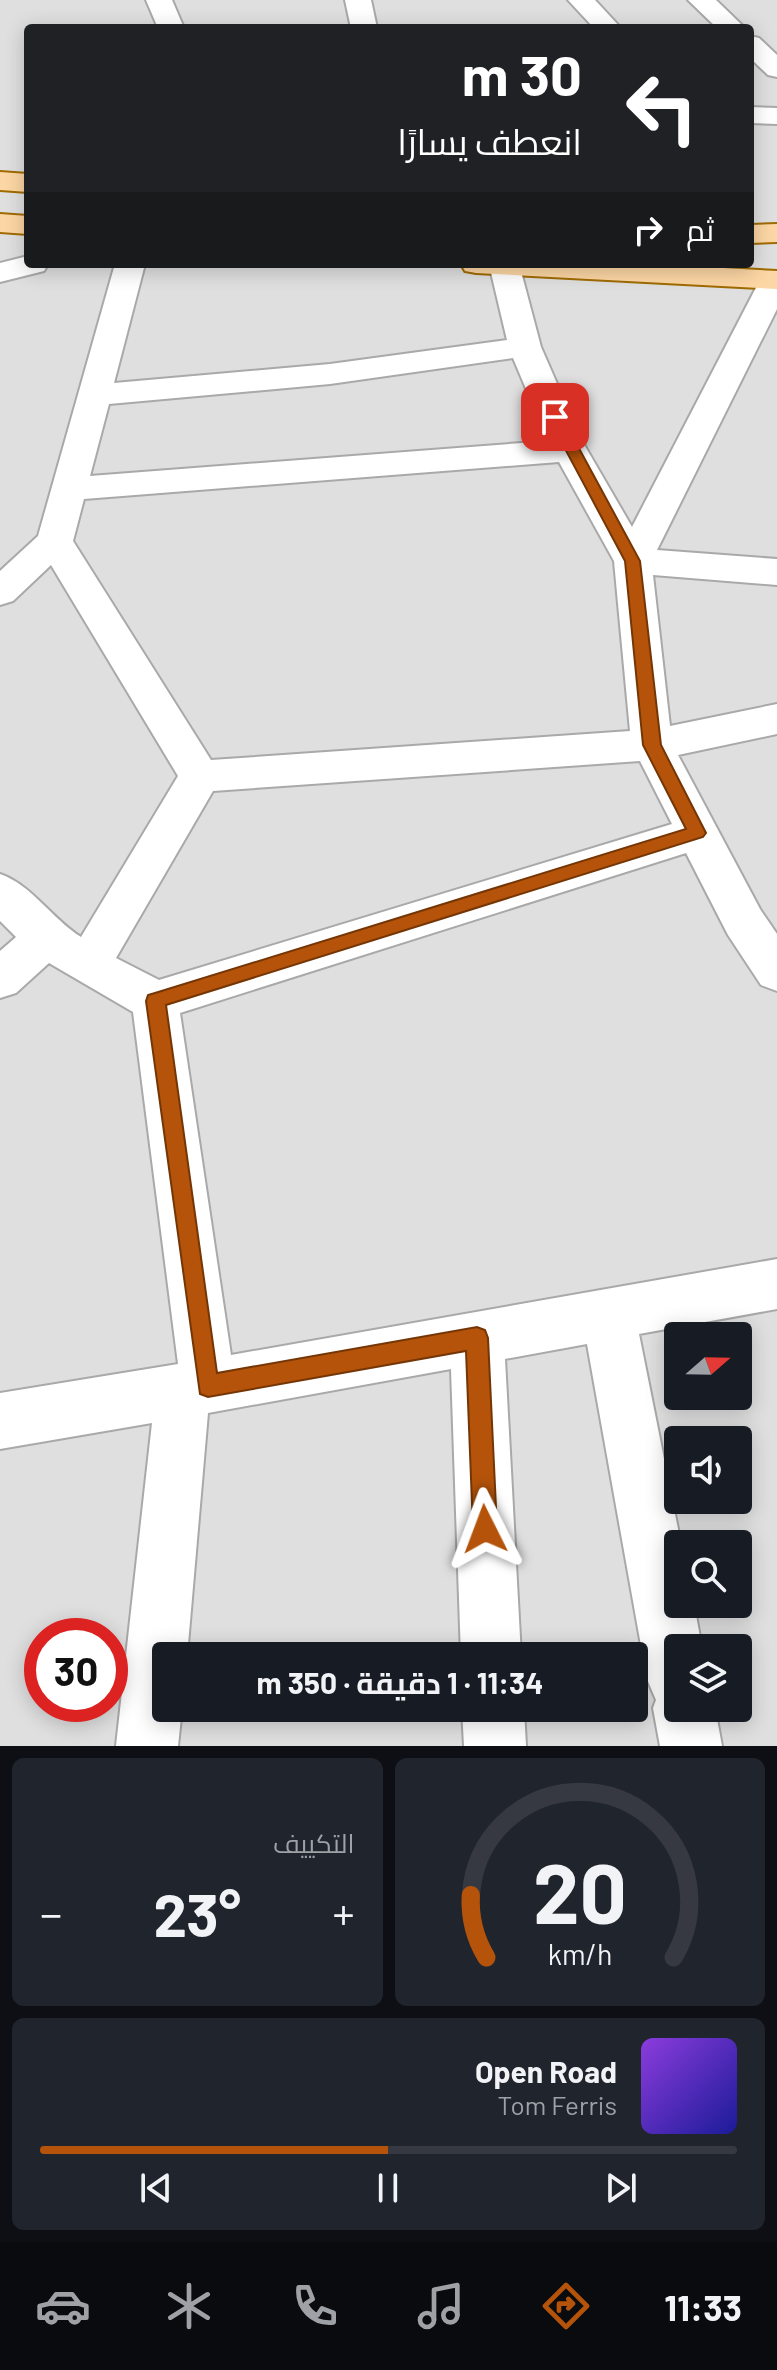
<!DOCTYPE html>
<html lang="ar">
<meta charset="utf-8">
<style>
:root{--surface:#171b24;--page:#20242c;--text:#f1f3f6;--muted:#9ea1a6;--line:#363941;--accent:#b45309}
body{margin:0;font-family:Barlow,Cairo,sans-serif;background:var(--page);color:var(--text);direction:rtl;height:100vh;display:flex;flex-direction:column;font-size:30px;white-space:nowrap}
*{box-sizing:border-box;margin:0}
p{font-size:26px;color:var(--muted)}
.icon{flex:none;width:44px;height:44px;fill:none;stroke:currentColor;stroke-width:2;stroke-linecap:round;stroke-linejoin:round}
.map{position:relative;height:1746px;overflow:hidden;direction:ltr}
.sheet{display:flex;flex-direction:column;gap:12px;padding:12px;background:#0d0f14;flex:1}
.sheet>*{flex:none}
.hud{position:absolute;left:24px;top:24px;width:730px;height:244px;border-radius:8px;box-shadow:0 4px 20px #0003;direction:rtl;background:#202124;color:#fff;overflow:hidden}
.needle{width:52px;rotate:70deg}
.fabs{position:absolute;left:664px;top:1322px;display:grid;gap:16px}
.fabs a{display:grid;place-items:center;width:88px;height:88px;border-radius:8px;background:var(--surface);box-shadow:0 4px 20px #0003;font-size:40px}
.speed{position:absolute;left:24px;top:1618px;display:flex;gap:16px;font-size:40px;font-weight:700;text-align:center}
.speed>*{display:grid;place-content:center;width:104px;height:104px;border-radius:50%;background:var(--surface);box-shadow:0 4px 20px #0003;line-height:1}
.speed .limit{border:12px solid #d22;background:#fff;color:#111}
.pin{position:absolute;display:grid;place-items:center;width:68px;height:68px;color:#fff;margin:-34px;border-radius:16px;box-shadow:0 4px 12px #0006}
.me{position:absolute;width:88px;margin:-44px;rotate:357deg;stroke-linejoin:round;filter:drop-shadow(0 0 6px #0008)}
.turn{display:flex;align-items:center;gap:28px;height:168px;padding:0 40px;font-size:36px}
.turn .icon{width:104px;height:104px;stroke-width:2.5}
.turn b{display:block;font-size:56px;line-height:68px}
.then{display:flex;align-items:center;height:76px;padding:0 40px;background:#0003;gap:16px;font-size:30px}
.big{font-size:60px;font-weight:700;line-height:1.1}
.sheet .card{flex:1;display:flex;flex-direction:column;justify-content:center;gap:12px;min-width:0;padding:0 28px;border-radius:12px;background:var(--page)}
.sheet .dial{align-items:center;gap:0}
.dial svg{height:208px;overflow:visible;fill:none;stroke:var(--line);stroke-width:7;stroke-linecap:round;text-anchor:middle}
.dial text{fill:var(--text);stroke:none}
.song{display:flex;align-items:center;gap:24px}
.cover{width:96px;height:96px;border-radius:12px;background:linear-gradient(135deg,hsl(270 70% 55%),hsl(240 70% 35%))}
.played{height:8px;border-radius:4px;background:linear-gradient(90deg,var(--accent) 50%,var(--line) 50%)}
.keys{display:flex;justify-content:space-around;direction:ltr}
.heat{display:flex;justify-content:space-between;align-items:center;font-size:44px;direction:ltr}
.sheet .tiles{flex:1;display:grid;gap:12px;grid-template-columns:1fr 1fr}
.card:last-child{grid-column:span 2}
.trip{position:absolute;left:152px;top:1642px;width:496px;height:80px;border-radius:8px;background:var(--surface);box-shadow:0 4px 20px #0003;font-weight:700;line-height:80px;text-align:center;direction:rtl}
.dock{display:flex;height:128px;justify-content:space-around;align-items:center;background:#090b0e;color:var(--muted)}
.dock .icon{width:56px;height:56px}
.dock .current{color:var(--accent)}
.dock b{font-size:36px;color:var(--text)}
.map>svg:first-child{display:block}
</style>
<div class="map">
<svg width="777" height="1746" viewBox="0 0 777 1746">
<rect width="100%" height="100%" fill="#f2efe9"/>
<!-- residential -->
<path fill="#e0dfdf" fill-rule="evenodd" d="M0,0H777V1746H0ZM28,28H750V264H28ZM678,1336H738V1396H678ZM678,1440H738V1500H678ZM678,1544H738V1604H678ZM42,1636H110V1704H42ZM678,1648H738V1708H678ZM166,1656H634V1708H166Z"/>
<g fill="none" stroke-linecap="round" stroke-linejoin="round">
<defs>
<path id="minor" d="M146,0H172L184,28H158Z
M345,0H371L377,28H351Z
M568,0H595L621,28H594Z
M688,0H716L745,28H717Z
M750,36L759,38L777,55V77L768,75L750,58Z
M750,107L777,108V124L750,123Z
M28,256V264H48L44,271L0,282V263Z
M115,264H145L114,383L330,364L507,340L489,264H519L541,347L582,441L632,527L760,280L765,273L777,271V309L657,550L777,559V585L653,575L670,726L777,704V734L678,755L760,909L777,934V991L761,985L728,935L686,853L180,1013L231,1355L777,1259V1309L639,1334L681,1544H678V1604H694L702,1648H678V1708H715L722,1746H660L653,1708L656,1700L647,1679L587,1344L505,1359L521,1656H461L451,1369L208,1413L187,1656H166V1708H182L178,1746H116L152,1423L0,1449V1393L178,1364L133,1012L49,963L16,993L0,998V951L16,937L0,921V874C32,885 52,919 81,937L178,776L51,565L13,601L0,605V571L38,536ZM513,358L548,441L90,476L109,404L330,384ZM559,462L614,561L630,731L211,760L73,541L84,499ZM640,761L672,824L159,980L116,958L213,791Z
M462,1708H524L526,1746H464Z"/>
<path id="major" d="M0,172L28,174V192L0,190Z
M0,214L28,216V234L0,232Z
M777,224V242L750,243V225Z
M461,264H651L777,271V289L476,273L465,271Z"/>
</defs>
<!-- minor casing -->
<use href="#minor" stroke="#a9a9a9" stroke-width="4"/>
<!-- major casing -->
<use href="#major" stroke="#a06b00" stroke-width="4"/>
<!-- minor -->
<use href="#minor" fill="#fff" fill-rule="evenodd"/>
<!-- major -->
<use href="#major" fill="#fcd6a4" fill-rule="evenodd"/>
</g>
<!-- route -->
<path fill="#b45309" stroke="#753606" stroke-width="2" d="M555,413L562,417L640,561L661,745L706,833L703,837L166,1005L217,1373L477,1327L485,1330L488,1338L497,1529L494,1537L485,1541L477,1537L473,1529L466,1351L208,1397L200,1394L146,1001L148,995L155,993L686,829L643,745L625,561L548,417Z"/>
</svg>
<div class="fabs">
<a><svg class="needle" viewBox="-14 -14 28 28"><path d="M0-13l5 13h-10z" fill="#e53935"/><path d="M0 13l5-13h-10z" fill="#9ea1a6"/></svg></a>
<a><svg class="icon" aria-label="sound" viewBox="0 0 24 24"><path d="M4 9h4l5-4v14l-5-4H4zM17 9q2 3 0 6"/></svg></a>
<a><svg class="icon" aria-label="search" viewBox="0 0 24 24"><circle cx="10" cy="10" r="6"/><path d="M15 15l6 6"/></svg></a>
<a><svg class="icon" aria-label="layers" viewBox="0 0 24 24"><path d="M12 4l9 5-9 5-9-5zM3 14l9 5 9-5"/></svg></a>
</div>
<div class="speed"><div class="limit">30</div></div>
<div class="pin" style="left:555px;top:417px;background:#d93025"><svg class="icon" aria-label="arrive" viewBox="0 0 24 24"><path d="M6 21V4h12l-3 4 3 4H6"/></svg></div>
<svg class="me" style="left:485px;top:1529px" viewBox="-20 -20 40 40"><path d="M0-17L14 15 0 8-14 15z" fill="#b45309" stroke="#fff" stroke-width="4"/></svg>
<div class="trip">11:34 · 1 دقيقة · 350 m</div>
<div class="hud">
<div class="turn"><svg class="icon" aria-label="left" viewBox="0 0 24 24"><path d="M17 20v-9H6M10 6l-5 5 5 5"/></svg><div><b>30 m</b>انعطف يسارًا</div></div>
<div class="then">ثم<svg class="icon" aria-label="right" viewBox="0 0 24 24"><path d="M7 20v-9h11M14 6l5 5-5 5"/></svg></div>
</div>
</div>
<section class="sheet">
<div class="tiles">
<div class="card dial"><svg viewBox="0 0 100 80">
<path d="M14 69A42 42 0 1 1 86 69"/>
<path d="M14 69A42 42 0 0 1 8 45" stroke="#b45309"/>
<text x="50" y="56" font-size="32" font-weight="700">20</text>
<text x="50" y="72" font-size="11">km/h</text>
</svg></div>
<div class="card"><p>التكييف</p>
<div class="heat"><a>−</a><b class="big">23°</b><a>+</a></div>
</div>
<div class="card">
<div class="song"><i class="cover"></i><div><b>Open Road</b><p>Tom Ferris</p></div></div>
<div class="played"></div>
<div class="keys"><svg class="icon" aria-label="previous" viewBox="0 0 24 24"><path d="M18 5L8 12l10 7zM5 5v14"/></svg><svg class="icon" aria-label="pause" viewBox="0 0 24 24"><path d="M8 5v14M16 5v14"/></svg><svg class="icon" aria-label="next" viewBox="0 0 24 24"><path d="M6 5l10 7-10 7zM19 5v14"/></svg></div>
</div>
</div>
</section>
<nav class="dock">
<b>11:33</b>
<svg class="icon current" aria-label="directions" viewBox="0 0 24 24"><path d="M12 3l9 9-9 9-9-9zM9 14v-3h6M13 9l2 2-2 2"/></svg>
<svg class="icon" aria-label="music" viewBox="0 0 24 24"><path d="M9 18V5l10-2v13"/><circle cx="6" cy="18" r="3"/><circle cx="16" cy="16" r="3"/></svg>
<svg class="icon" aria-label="phone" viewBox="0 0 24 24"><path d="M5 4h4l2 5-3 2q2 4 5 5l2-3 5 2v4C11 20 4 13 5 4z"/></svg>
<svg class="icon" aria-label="climate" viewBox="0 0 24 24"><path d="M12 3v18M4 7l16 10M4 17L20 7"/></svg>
<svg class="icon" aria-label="car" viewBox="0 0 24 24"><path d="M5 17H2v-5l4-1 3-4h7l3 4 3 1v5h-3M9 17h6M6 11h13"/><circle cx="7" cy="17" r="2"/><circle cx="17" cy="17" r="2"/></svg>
</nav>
